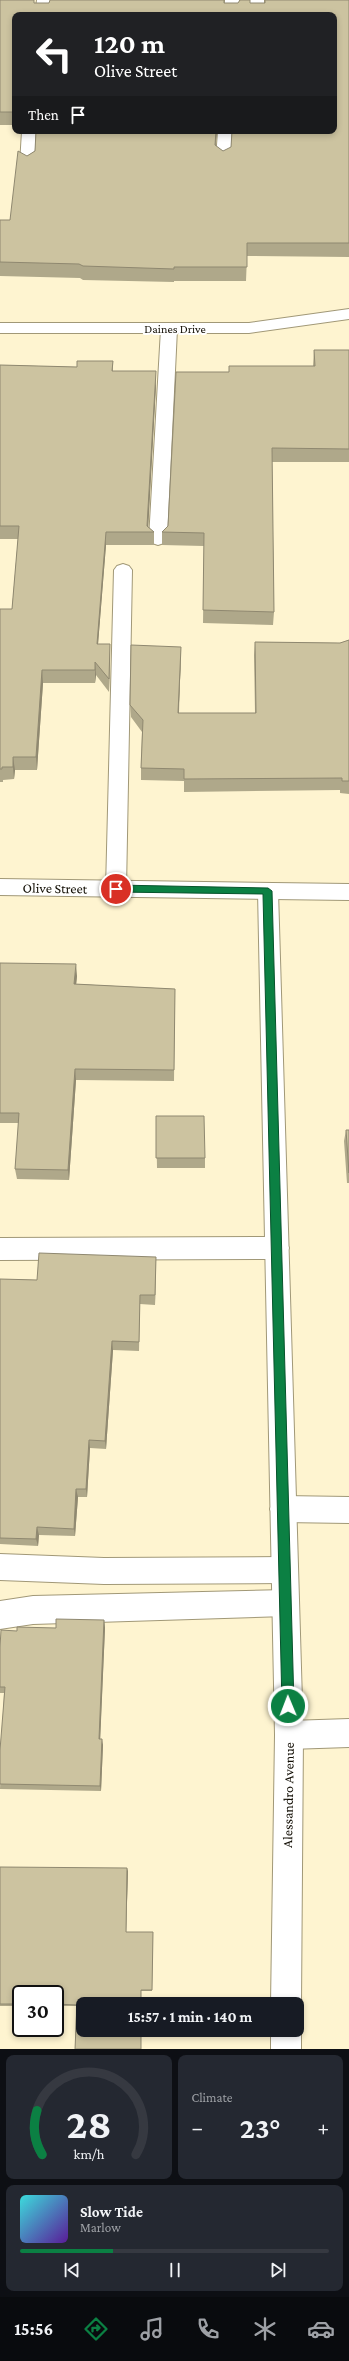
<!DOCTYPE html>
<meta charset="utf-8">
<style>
:root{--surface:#171b24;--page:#242831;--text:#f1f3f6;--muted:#9ea1a6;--line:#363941;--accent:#0b8043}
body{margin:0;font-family:"Crimson Pro",serif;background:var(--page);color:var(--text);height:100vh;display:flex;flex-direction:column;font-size:15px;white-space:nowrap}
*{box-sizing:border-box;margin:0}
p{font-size:13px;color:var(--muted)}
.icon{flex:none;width:22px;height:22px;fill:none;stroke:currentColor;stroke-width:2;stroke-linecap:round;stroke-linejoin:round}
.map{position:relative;height:2049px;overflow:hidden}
.panel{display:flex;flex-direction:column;gap:6px;padding:6px;background:#0d0f14;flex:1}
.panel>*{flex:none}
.hud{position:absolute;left:12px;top:12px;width:325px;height:122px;border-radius:8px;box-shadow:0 2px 6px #0003;background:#202124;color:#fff;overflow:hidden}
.speed{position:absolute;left:12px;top:1985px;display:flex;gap:8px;font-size:20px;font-weight:700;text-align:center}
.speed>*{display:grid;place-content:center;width:52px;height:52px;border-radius:50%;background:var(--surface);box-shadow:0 2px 6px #0003;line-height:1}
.speed .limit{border:2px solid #111;border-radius:6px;background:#fff;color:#111}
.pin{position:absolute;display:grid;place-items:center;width:34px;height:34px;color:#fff;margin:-17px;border:2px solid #fff;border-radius:50%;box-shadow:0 1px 4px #0007}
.me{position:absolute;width:44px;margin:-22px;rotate:359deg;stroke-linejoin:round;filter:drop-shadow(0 0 3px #0008)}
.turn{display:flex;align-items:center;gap:14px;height:84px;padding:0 16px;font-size:18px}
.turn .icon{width:52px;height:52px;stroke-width:2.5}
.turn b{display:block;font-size:28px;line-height:34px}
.then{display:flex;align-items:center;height:38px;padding:0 16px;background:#0003;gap:8px;font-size:15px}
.big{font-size:30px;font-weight:700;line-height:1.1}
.panel .card{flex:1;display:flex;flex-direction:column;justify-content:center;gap:6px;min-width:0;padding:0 14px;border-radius:8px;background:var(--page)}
.panel .dial{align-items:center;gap:0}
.dial svg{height:104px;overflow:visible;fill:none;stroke:var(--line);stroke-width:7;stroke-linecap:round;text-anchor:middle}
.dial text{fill:var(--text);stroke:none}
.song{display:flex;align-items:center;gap:12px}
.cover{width:48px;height:48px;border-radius:6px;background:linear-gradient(135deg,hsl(180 70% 55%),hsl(270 70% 35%))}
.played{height:4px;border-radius:2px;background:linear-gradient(90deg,var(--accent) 30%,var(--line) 30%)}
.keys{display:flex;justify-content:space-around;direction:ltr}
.heat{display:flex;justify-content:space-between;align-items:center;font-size:22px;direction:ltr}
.panel .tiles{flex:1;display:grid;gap:6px;grid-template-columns:1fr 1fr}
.card:last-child{grid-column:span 2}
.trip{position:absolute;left:76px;top:1997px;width:228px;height:40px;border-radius:8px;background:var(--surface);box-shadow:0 2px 6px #0003;font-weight:700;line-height:40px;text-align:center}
.menu{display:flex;height:64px;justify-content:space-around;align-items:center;background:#090b0e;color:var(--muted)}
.menu .icon{width:28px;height:28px}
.menu .on{color:var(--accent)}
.menu b{font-size:18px;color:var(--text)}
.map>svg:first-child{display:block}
</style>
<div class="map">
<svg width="349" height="2049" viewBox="0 0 349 2049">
<rect width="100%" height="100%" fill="#fef4d0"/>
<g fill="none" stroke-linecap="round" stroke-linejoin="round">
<defs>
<path id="lane" d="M37,0H51L49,15H35Z
M225,0H239L238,15H224Z
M250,0H264V15H250Z
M22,131H36L34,164L27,168L20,164Z
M218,131H232L230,159L223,163L216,159Z
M169,324L175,326L177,329L167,539L164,543L158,545L152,543L149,539L161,329L163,326Z
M123,564L129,566L132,570L126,889L123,895L116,897L109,895L106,889L114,570L117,566Z
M277,1237L285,1240L289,1248L285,1256L277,1259L0,1260V1238Z
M283,1496L349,1497V1523L283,1522L274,1518L270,1509L274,1500Z
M0,1554L104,1558L284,1557L293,1561L297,1570L293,1579L284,1583L104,1584L0,1580Z
M286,1590L296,1593L299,1603L296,1613L286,1616L33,1624L0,1629V1601L33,1596Z
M349,1719V1747L289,1749L279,1745L275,1735L279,1725L289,1721Z"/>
<path id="street" d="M349,309V319L249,333H0V323H249Z
M268,883L275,885L278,891L303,1735L301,2004L297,2014V2004H271L275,1735L258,891L261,885Z
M297,2020L301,2030V2049H271V2030H297Z"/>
<path id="secondary" d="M0,879L349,884V900L0,895Z"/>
</defs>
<!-- lane casing -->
<use href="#lane" stroke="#a19877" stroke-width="2"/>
<!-- street casing -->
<use href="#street" stroke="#a19877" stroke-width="2"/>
<!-- secondary casing -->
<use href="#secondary" stroke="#a19877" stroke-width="2"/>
<!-- lane -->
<use href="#lane" fill="#fff" fill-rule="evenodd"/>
<!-- street -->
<use href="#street" fill="#fff" fill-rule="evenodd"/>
<!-- secondary -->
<use href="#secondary" fill="#fff" fill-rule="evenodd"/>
</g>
<!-- wall -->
<path fill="#afa88a" d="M0,0L35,3H265L349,0V257L247,256L246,281H174V282L83,280L80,278L0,276V220H10L27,156L35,151L36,131H217L216,146L223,151L334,131L15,15V125H0Z
M314,350H349V462H272L274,612L273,625L203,623L204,546L162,545V532L168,526L229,372L313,366Z
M113,361V371L156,385L148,527L154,532V545H106L98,644H110V657L109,692L96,675L95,683H43L37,770H15L14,779L3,780V782H0V609H12L18,539H0V365L77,367Z
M349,640V794L340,793V790L184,792V781L141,780V768L142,732L131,717L130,705L181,647L179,713H255L254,655L255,642L340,643Z
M0,963L77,976L76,984L175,989L174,1081L76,1080L69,1180L17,1179L15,1169L19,1123H0Z
M156,1116L205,1158V1168H157Z
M346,1130H349V1183H347L344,1141Z
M156,1257L155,1305L140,1304L139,1351L113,1350L106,1449L90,1448L87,1497H78L75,1536L39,1535L38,1546L0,1544V1279L37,1280Z
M104,1620L105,1628L100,1739L103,1745L101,1791L0,1789L4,1693H0V1647L17,1631L56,1628Z
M0,1867L128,1871L126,1932H153V1934L152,1991H141V2049H75L76,2006H55V1994H21V2006H0Z"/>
<!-- shaded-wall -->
<path fill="#8f8870" d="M216,131H217L214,159Z
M156,371V385L148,532L147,526Z
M106,532V545L97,657V644Z
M110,644V657L109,692V679Z
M181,647V659L178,725V713Z
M95,662L96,675L95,683Z
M42,670L43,683L37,770L36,757Z
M13,757L15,770L14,779L13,767Z
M76,964L77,976L75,996L74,984Z
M75,1069L76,1080L69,1180L68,1170Z
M156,1257V1266L155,1305V1295Z
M112,1341L113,1350L106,1449L105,1441Z
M89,1440L90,1448L87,1497L86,1489Z
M76,1489L78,1497L75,1536L74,1529Z
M37,1527L39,1535L38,1546L36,1539Z
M104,1620L105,1628L100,1744L99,1739Z
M102,1739L103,1745L101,1791L100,1786Z
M127,1868L128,1871L126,1935V1932Z"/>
<!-- building -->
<path fill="#ccc3a0" stroke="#8f8870" d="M0,0H34V3H49L50,0H224V3H238L240,0H250V3H265V0H349V243H247V267H174V269L83,266L79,264L0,262V220H10L18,151L27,156L35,151L36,131H216L215,145L223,151L231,147L232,131H334V15H15V112H0Z
M314,350H349V449L272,448L274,612L203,610L204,533L162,532L168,526L176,372H229V366H315Z
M77,361H113L112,371H156L147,526L154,532H106L97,644H110L109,679L95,662V670H42L36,757H13V767H2V769H0V609H12L19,526H0V365L77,367Z
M349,640V781H342V778L184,779V769L141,768L143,720L130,705L131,645L181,647L178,713H256L255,642L340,643Z
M0,963L76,964L74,984L175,989L174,1070L75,1069L68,1170L15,1169L19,1113H0Z
M156,1116H204L205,1158H156Z
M346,1130H349V1173Z
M39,1253L156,1257L155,1295H140L139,1342L112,1341L105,1441L89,1440L86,1489H76L74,1529L37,1527L36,1539L0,1538V1279L37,1280Z
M56,1619L104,1620L99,1739H102L100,1786L0,1784V1750L5,1687H0V1647L1,1630L17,1631V1627L56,1628Z
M0,1867L127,1868L126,1932H153L152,1990H141V2004H83V2030H141V2049H75L77,2005L55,2004V1994H21V2004H0Z"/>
<!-- route -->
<path fill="#0b8043" stroke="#07532c" d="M116,885L268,888L272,891L294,1706L292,1710L288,1711L284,1710L282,1706L263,894L116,892L111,889Z"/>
<g text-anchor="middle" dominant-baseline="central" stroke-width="4" stroke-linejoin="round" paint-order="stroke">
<!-- far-street labels -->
<g font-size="12" fill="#110d03" stroke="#fff">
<text x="175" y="329">Daines Drive</text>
</g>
<!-- street labels -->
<g font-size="14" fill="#110d03" stroke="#fff">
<text transform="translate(55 888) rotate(1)">Olive Street</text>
<text transform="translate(288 1795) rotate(-89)">Alessandro Avenue</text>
</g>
</g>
</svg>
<div class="speed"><div class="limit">30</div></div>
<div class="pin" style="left:116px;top:889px;background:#d93025"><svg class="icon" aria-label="arrive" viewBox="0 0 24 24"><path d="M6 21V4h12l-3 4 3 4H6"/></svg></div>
<svg class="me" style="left:288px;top:1706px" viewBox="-20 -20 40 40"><circle r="17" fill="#0b8043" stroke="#fff" stroke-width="3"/><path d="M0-11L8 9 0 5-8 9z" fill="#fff"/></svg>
<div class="trip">15:57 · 1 min · 140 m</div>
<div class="hud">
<div class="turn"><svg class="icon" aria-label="left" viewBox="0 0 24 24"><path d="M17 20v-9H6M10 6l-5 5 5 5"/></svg><div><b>120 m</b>Olive Street</div></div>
<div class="then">Then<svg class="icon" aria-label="arrive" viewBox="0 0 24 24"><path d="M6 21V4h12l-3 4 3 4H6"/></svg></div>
</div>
</div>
<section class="panel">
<div class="tiles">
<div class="card dial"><svg viewBox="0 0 100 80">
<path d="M14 69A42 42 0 1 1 86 69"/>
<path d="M14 69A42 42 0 0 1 10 35" stroke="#0b8043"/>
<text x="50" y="56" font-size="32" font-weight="700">28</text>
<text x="50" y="72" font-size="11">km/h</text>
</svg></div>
<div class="card"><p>Climate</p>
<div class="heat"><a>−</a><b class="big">23°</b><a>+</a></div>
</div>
<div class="card">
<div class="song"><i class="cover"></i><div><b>Slow Tide</b><p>Marlow</p></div></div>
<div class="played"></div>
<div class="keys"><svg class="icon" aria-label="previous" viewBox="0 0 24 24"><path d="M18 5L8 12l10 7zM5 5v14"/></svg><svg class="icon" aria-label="pause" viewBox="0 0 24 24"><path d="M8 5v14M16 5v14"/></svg><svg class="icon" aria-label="next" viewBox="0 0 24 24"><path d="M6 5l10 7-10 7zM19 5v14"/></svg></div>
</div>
</div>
</section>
<nav class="menu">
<b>15:56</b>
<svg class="icon on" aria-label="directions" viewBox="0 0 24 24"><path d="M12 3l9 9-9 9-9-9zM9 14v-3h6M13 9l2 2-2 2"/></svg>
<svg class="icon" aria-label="music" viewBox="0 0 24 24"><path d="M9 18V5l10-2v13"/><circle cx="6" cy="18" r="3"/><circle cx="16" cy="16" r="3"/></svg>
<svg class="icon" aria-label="phone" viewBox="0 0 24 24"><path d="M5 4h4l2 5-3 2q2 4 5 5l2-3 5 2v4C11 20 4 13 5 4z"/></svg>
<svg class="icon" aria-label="climate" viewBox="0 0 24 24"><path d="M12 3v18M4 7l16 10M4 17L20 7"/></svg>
<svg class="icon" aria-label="car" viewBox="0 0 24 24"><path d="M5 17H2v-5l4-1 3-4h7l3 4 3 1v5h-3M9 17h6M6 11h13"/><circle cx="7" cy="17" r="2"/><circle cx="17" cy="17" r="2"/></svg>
</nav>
